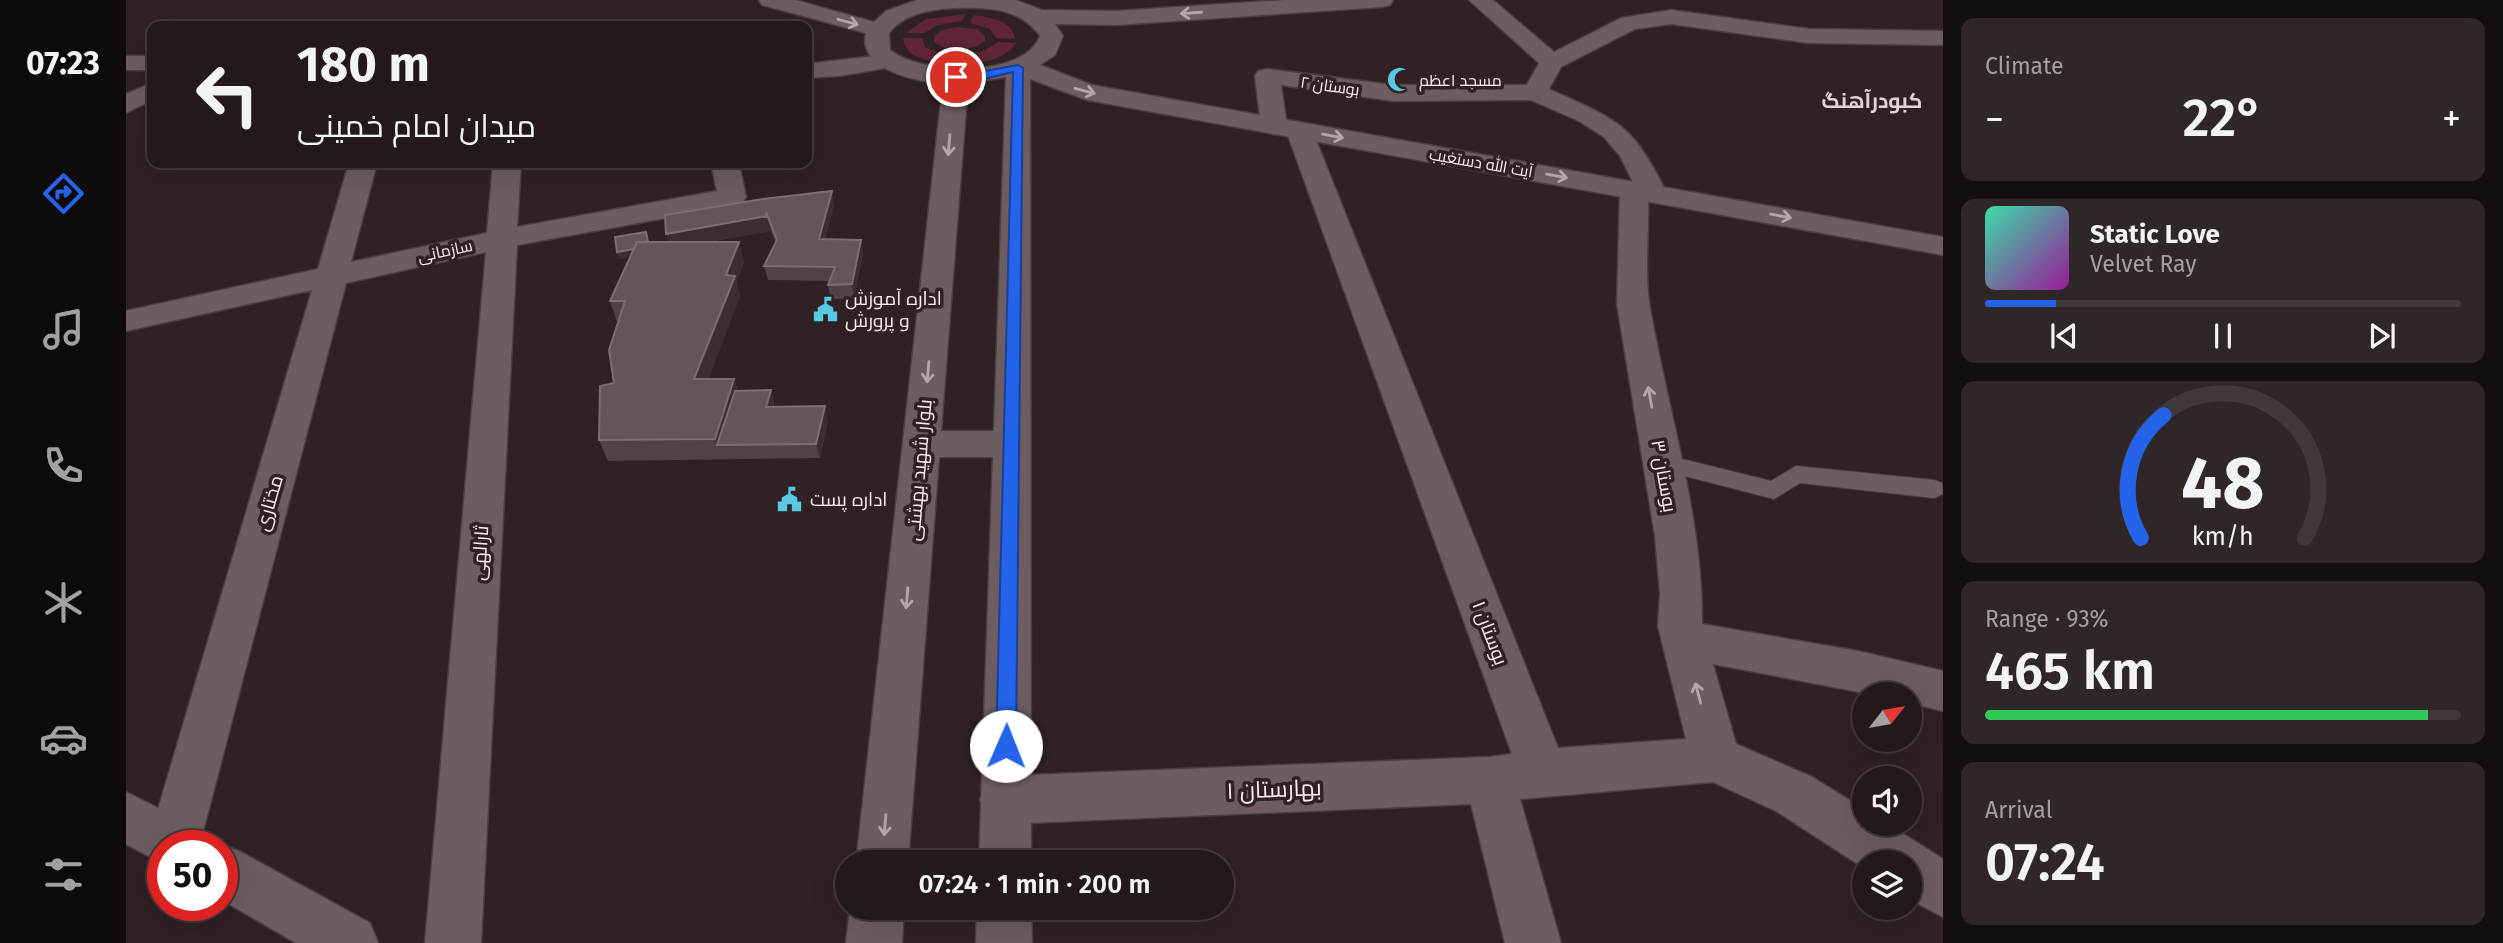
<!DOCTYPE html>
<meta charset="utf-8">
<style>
:root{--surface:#23191b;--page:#2f2628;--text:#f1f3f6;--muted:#a3a0a3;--line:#40383a;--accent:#2563eb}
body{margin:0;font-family:"Fira Sans",Cairo,sans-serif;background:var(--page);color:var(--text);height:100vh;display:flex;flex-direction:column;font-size:26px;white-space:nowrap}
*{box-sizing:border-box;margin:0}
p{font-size:23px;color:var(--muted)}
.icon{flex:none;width:38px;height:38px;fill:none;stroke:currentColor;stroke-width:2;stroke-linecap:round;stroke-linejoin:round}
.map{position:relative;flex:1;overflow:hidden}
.sheet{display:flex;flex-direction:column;gap:18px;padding:18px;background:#130e0f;width:560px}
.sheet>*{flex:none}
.top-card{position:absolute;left:21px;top:21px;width:665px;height:147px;border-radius:14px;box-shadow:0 7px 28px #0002,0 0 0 2px var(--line);background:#23191b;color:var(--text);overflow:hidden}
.needle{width:46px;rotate:59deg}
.fabs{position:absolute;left:1726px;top:682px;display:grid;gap:14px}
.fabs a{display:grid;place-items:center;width:70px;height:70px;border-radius:50%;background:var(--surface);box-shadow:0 7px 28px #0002,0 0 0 2px var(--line);font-size:35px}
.speed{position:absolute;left:21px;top:830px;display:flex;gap:14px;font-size:35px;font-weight:700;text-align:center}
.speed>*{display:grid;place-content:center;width:91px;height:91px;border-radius:50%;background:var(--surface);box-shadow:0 7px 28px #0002,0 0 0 2px var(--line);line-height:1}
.speed .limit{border:10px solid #d22;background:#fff;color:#111}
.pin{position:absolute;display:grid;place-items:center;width:60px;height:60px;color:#fff;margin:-30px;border:4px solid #fff;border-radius:50%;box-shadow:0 2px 7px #0007}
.me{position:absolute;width:77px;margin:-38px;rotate:1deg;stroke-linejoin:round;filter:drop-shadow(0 0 5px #0008)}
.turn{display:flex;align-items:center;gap:24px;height:147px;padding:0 35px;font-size:32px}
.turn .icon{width:91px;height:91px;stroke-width:2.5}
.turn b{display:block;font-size:49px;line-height:60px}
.big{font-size:52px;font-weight:600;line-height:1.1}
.sheet .card{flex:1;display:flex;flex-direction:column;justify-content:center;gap:10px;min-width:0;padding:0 24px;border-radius:14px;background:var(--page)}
.sheet .dial{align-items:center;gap:0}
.dial svg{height:182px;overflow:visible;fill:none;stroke:var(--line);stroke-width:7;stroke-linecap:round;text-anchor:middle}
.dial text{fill:var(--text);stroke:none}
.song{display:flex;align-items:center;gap:21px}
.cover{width:84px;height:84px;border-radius:10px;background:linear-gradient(135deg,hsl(160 70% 55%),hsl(300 70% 35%))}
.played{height:7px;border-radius:4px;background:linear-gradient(90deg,var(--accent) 15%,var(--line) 15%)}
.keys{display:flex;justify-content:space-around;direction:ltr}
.heat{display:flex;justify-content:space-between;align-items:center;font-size:38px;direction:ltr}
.charge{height:10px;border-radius:5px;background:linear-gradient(90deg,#34c759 93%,var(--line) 0)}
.trip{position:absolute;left:709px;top:850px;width:399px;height:70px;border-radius:35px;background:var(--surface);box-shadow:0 7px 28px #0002,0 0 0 2px var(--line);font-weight:600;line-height:70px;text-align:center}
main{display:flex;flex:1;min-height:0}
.tabs{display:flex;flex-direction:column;width:126px;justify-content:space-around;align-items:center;background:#0e0a0b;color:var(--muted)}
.tabs .icon{width:49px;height:49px}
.tabs .current{color:var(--accent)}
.tabs b{font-size:32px;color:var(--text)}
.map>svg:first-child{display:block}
</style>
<main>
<nav class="tabs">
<b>07:23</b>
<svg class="icon current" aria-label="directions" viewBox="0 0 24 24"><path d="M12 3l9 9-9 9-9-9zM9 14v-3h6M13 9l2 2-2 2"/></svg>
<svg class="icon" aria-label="music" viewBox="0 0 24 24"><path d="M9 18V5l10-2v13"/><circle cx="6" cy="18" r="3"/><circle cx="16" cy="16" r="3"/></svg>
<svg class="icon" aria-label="phone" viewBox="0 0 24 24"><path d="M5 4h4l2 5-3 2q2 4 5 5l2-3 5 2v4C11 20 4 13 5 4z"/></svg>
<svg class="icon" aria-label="climate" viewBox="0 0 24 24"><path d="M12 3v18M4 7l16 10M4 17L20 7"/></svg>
<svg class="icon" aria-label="car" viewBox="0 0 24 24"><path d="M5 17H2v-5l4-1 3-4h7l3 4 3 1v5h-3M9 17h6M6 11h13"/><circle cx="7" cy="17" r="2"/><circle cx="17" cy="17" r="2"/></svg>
<svg class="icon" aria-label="filters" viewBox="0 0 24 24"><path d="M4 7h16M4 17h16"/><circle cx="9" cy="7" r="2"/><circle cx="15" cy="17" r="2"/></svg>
</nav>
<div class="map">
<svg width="1817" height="943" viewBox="0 0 1817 943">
<rect width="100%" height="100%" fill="#2f2124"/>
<!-- green -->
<path fill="#5f2435" d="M839,14L836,21L812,25L798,33H780L800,19Z
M847,15C863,17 887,20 889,39L870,38L864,29L844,23Z
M832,27L851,29L859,36V41C845,52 822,53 808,42V37L816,30Z
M777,38H796L800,48L822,55L819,63C802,61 779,58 777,38Z
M872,42L890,43C878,62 851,64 830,64L833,55L858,51Z"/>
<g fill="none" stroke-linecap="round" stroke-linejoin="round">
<defs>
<path id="lane" d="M1536,454L1645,481L1670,466L1808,480L1816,483L1817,494L1808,498L1674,483L1648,499L1528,468L1525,462L1528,456Z"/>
<path id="street" d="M1343,0H1367L1428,52L1495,18L1545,10L1683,29L1817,31V45L1683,43L1545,24L1509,29L1435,67L1423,89C1493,121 1505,122 1541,193L1537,199L1522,200C1523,235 1518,274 1524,308C1542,412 1577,518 1576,624L1732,651L1817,671V711L1783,703V695H1749L1587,664L1610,744L1686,777L1738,809V824H1762L1817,859V917L1783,899V863H1738V868L1650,811L1587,782L1394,799L1435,943H1379L1345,804L879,824L861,817L854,800L861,783L879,776L1364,757L1386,754L1160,130L1164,124L1173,122L1182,124L1186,130L1432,748L1560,739L1532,626L1534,594L1529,536L1491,304L1494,190L1498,184L1507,182L1494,156L1478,137L1453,121L1405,100L1267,101L1155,85L1161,126L1157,132L1148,134L1139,132L1135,126L1129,76L1132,71L1141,69L1267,85H1401L1413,63Z
M764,54L772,56L776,61L772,66L713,76L681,78V64Z
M0,56H26V70H0Z
M26,83V100L0,113V94Z
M223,163H251L225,262L361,233L367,163H395L391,227L591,191L585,163H613L620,197L616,203L606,206L391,245L355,943H299L360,252L220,283L74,843L73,845H37V864L30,861L22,843L186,290L0,331V311L192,269Z"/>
<path id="secondary" d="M633,0H669L748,22L760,11L791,0H889L916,10L990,11L1159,0H1267L1264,5L1256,7L990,25L929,24L937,36L929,55L914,65L966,85L1817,237V255L961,100L904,79L905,863H853L867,457H813L782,863H730L817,83C792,82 731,70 740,33L636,5ZM827,8C860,7 894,7 914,36C898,79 795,75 764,50L763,33C779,13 803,10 827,8ZM880,77L868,431H815L842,83Z
M0,792L70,827L78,845H37V864L0,844Z
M95,845H96L115,852L244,923L252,943H170L96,900Z
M724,908H778L776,943H720Z
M851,908H905L906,943H850Z"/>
</defs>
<!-- lane casing -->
<use href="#lane" stroke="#493e40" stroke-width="2"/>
<!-- street casing -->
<use href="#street" stroke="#493e40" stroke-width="3"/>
<!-- secondary casing -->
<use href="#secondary" stroke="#493e40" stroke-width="3"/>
<!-- lane -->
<use href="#lane" fill="#6d5d60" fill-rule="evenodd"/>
<!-- street -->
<use href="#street" fill="#6d5d60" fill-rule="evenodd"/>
<!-- secondary -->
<use href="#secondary" fill="#6d5d60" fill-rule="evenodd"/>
</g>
<!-- wall -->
<path fill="#514245" d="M708,205L699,239L735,240L737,254L728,299H705L702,285L704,281L642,280L638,266L649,242L643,226L645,231L582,242L618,262L610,282L614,296L582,379H608L612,391L645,390L648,404V407L702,421L694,458L482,461L473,440L488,383L493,322H491L484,301L504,257L494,259L491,252L523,242H543L540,234Z"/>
<!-- shaded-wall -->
<path fill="#3c2d30" d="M706,191L708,205L695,253L693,239Z
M641,216L645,231L545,248L540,234Z
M520,232L525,253L494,259L491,252Z
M735,240L737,254L728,299L726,284Z
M613,242L618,262L610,282L614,296L575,400L568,379L600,275Z
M608,379L614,400L591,445L589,439Z
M645,390L648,404L644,421L640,407Z
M699,406L702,421L694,458L690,444Z"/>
<!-- building -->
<path fill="#635558" stroke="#7b6d70" stroke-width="2" d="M706,191L693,239L735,240L726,284L702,285L709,267L638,266L651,240L640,212L641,216L540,234L539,215L637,199Z
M520,232L522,242H511L508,249L491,252L489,237Z
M511,242H613L600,275L609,276L568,379H608L589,439L473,440L474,386L488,383L483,350L499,301H484Z
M645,390L640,407L699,406L690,444L591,445L609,391Z"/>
<!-- one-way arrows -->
<defs><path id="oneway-shaft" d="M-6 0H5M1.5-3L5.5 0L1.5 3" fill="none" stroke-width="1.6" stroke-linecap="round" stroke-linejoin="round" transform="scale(1.75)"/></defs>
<g stroke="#b4a7aa">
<use href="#oneway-shaft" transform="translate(1065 13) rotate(176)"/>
<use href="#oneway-shaft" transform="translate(722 22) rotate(15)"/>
<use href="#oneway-shaft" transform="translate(959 91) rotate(14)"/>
<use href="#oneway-shaft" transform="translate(1207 136) rotate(10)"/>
<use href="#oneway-shaft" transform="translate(823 145) rotate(95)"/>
<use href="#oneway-shaft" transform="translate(1431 176) rotate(10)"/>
<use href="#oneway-shaft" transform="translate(1655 216) rotate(10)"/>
<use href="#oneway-shaft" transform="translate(802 372) rotate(95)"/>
<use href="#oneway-shaft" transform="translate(1524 397) rotate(-100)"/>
<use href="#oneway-shaft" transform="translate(781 598) rotate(95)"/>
<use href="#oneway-shaft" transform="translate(1572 693) rotate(-105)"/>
<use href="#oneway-shaft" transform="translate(759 825) rotate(95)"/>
</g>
<!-- route -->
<path fill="#2563eb" stroke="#184099" stroke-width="2" d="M892,65L897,68L890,746L887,752L880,755L873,752L870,746L887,72C870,76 839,86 825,77Z"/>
<!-- icons -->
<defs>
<symbol id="mosque-bare" viewBox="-9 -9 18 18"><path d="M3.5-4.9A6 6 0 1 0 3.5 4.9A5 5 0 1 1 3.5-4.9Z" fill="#57c9e2" stroke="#2f2124" stroke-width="2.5" paint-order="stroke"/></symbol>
<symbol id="civic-bare" viewBox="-9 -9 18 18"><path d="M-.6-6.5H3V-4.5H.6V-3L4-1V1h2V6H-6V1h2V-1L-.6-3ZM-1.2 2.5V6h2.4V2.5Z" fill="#57c9e2" stroke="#2f2124" stroke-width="2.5" paint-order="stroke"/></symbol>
</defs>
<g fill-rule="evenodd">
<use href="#mosque-bare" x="1256" y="62" width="35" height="35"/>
<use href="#civic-bare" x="682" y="292" width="35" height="35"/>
<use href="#civic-bare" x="646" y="482" width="35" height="35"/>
</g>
<g text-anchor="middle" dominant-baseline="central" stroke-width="7" stroke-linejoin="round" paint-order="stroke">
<!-- far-poi labels -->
<g font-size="16" fill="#fbf1f3" stroke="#2f2124" text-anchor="start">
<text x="1293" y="80">مسجد اعظم</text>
</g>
<!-- far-street labels -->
<g font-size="16" fill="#fbf1f3" stroke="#2f2124">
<text transform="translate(1204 86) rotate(8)">بوستان ۲</text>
<text transform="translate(1355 163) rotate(10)">آیت الله دستغیب</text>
<text transform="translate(319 251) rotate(-12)">سازمانی</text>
</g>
<!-- poi labels -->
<g font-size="19" fill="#fbf1f3" stroke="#2f2124" text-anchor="start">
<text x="719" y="298">اداره آموزش<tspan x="719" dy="22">و پرورش</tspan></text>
<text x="684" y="499">اداره پست</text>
</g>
<!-- street labels -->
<g font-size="19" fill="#fbf1f3" stroke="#2f2124">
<text transform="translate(793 470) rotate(-85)">بلوار شهید بهشتی</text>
<text transform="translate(1538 476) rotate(80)">بوستان ۳</text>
<text transform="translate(143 503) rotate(-74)">مختاری</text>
<text transform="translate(354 553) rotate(-86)">ثارالهی</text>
<text transform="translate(1364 633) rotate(69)">بوستان ۱</text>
</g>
<!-- far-district labels -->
<g font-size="21" font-weight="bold" fill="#e5d1d5" stroke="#2f2124">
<text x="1746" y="101">کبودرآهنگ</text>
</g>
<!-- near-street labels -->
<g font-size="23" fill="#fbf1f3" stroke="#2f2124">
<text transform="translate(1148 789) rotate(-2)">بهارستان ۱</text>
</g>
</g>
</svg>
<div class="fabs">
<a><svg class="needle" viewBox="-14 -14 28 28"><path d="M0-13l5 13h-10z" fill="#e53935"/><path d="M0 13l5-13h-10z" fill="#a3a0a3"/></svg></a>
<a><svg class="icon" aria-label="sound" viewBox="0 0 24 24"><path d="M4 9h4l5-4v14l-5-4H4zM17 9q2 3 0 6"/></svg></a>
<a><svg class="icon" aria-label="layers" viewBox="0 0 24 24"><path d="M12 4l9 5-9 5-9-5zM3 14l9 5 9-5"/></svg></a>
</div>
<div class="speed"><div class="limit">50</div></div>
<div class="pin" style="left:830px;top:77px;background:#d93025"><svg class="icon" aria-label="arrive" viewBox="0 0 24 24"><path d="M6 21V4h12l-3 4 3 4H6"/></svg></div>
<svg class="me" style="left:880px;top:746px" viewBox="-20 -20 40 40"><circle r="19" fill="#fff"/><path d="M0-13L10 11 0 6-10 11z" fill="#2563eb"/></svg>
<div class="trip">07:24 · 1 min · 200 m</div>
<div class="top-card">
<div class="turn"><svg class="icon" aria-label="left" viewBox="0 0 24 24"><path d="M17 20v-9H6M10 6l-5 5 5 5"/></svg><div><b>180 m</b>میدان امام خمینی</div></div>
</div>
</div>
<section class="sheet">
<div class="card"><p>Climate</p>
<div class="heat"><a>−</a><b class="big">22°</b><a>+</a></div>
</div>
<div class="card">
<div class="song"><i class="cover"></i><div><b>Static Love</b><p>Velvet Ray</p></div></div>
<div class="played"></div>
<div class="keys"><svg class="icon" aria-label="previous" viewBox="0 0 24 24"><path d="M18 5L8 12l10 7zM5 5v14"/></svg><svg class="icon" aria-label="pause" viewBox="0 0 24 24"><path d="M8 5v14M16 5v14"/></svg><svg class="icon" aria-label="next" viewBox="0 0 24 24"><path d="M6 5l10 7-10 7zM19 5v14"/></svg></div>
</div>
<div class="card dial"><svg viewBox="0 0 100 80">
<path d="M14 69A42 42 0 1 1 86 69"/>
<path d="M14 69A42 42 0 0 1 24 15" stroke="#2563eb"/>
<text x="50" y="56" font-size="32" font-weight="700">48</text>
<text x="50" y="72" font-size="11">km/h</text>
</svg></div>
<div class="card"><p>Range · 93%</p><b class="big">465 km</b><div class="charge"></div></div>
<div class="card"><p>Arrival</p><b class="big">07:24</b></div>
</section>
</main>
